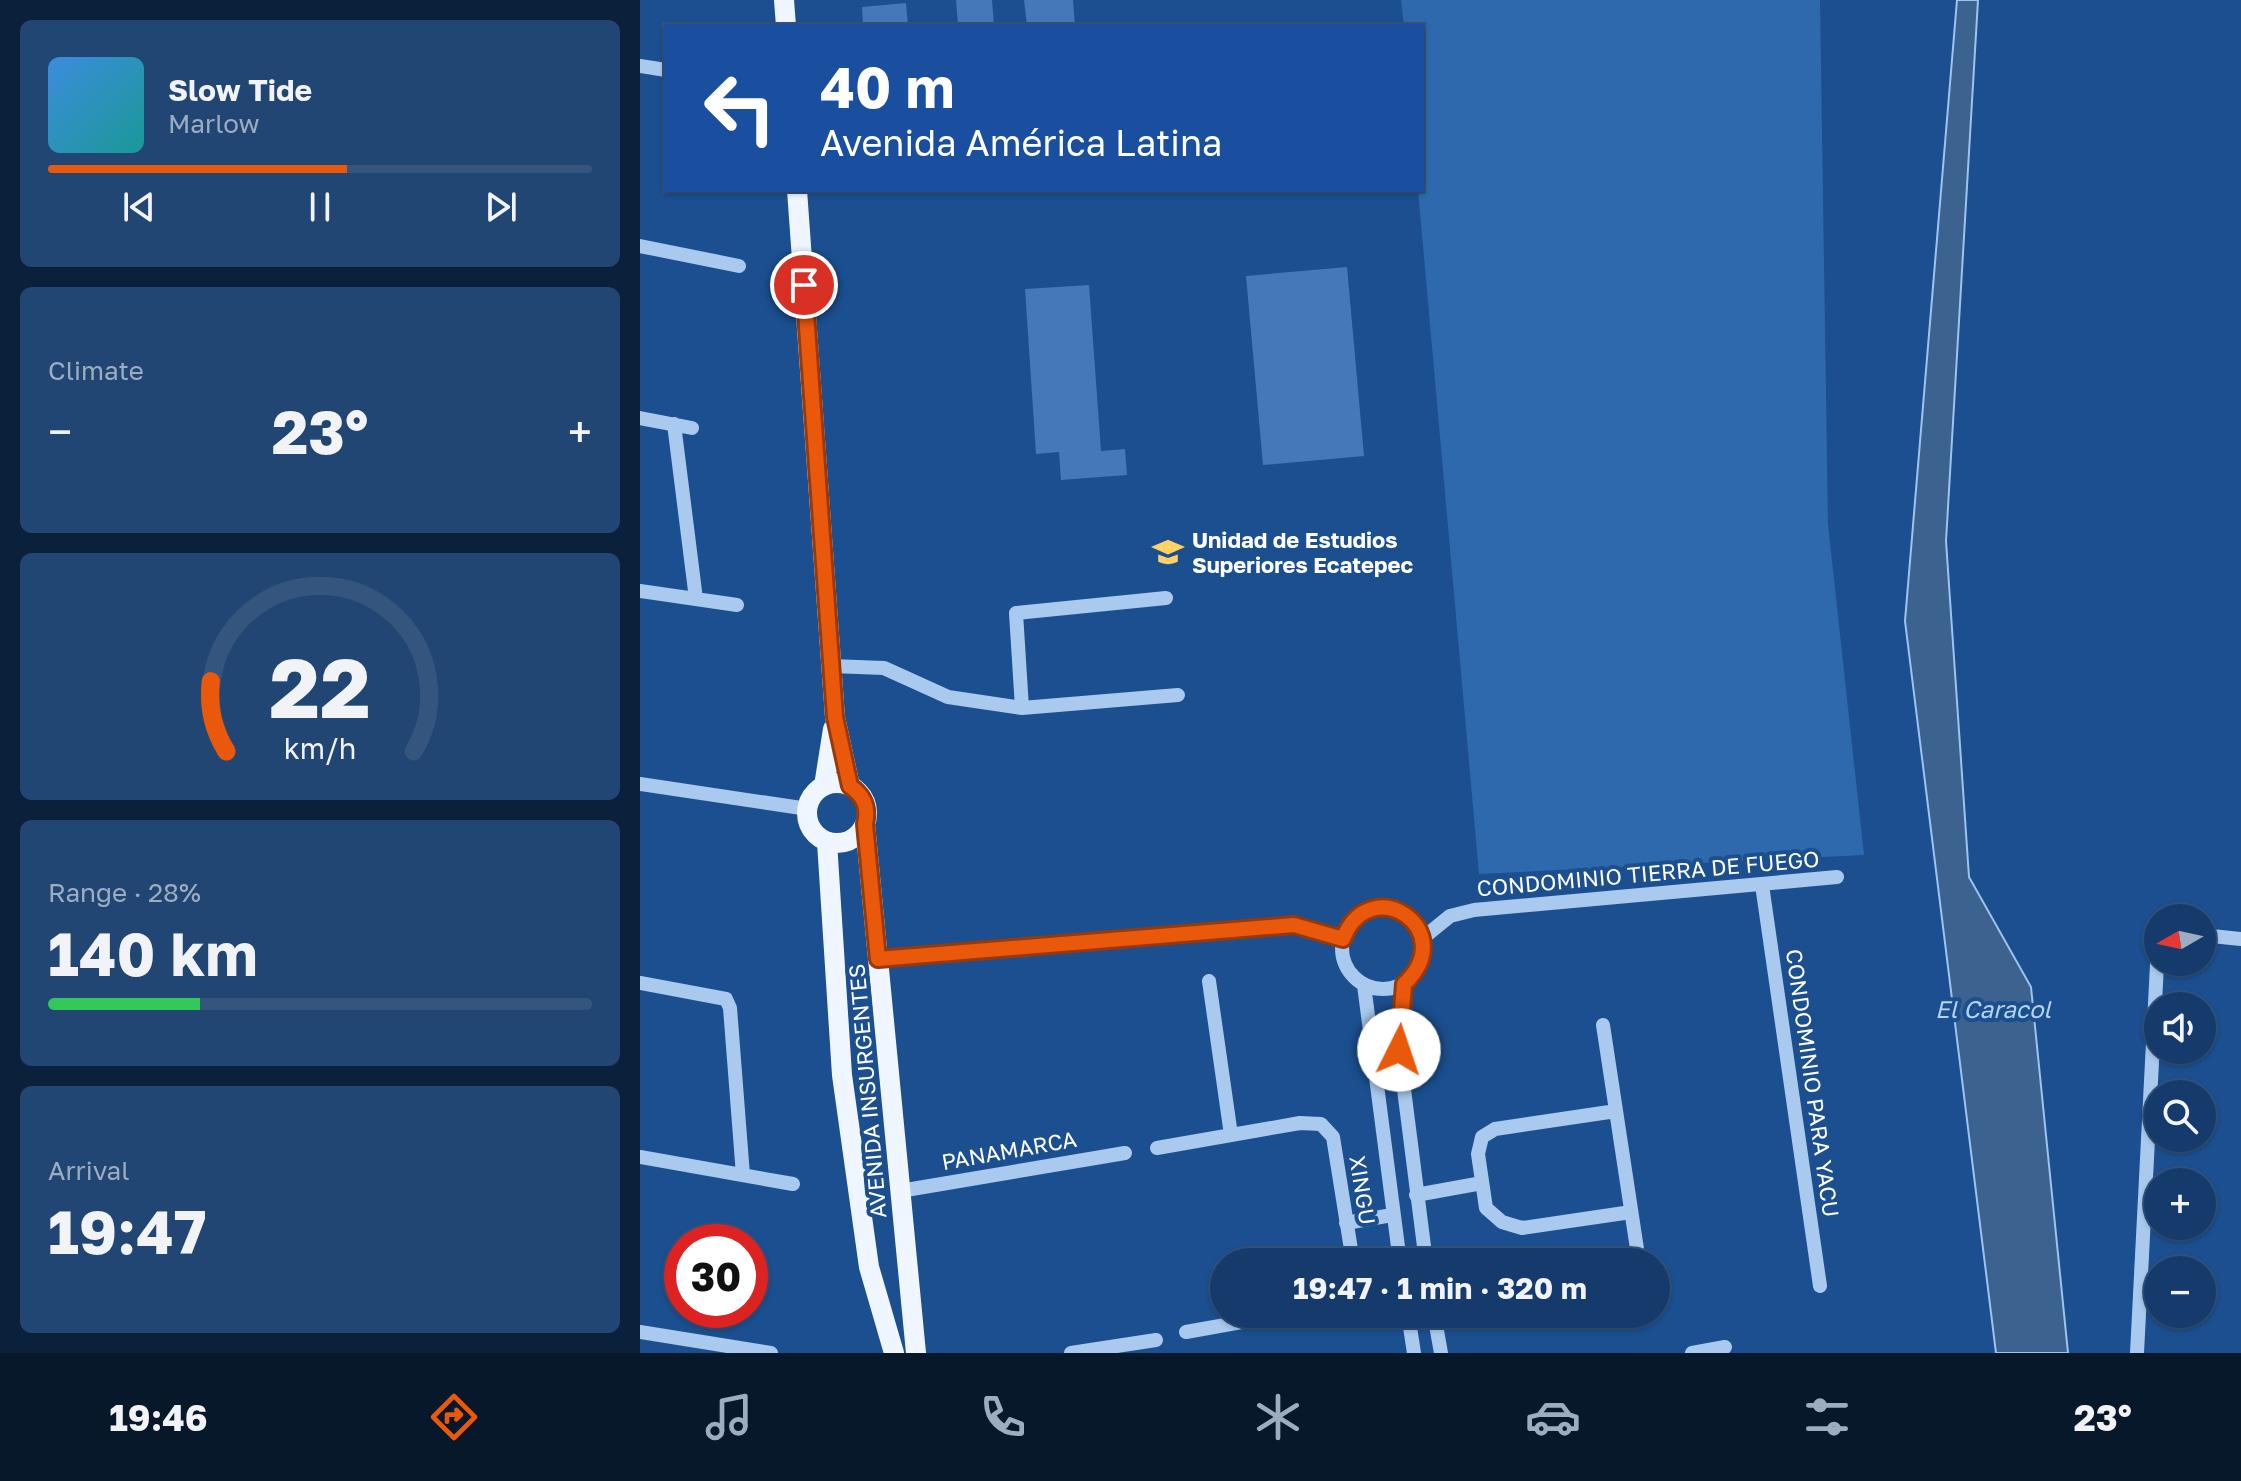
<!DOCTYPE html>
<meta charset="utf-8">
<style>
:root{--surface:#143b6b;--page:#214673;--text:#f1f3f6;--muted:#9dadc1;--line:#33557e;--accent:#ea580c}
body{margin:0;font-family:"Golos Text",sans-serif;background:var(--page);color:var(--text);height:100vh;display:flex;flex-direction:column;font-size:30px;white-space:nowrap}
*{box-sizing:border-box;margin:0}
p{font-size:26px;color:var(--muted)}
.icon{flex:none;width:44px;height:44px;fill:none;stroke:currentColor;stroke-width:2;stroke-linecap:round;stroke-linejoin:round}
.map{position:relative;flex:1;overflow:hidden}
.drawer{display:flex;flex-direction:column;gap:20px;padding:20px;background:#0b203b;width:640px}
.drawer>*{flex:none}
.hud{position:absolute;left:24px;top:24px;width:760px;height:168px;border-radius:0px;box-shadow:0 2px 6px #0004,0 0 0 2px var(--line);background:#1a4fa0;color:#fff;overflow:hidden}
.needle{width:52px;rotate:261deg}
.fabs{position:absolute;left:1504px;top:904px;display:grid;gap:16px}
.fabs a{display:grid;place-items:center;width:72px;height:72px;border-radius:50%;background:var(--surface);box-shadow:0 2px 6px #0004,0 0 0 2px var(--line);font-size:40px}
.speed{position:absolute;left:24px;top:1224px;display:flex;gap:16px;font-size:40px;font-weight:700;text-align:center}
.speed>*{display:grid;place-content:center;width:104px;height:104px;border-radius:50%;background:var(--surface);box-shadow:0 2px 6px #0004,0 0 0 2px var(--line);line-height:1}
.speed .limit{border:12px solid #d22;background:#fff;color:#111}
.pin{position:absolute;display:grid;place-items:center;width:68px;height:68px;color:#fff;margin:-34px;border:4px solid #fff;border-radius:50%;box-shadow:0 2px 8px #0007}
.me{position:absolute;width:88px;margin:-44px;rotate:4deg;stroke-linejoin:round;filter:drop-shadow(0 0 6px #0008)}
.turn{display:flex;align-items:center;gap:28px;height:168px;padding:0 24px;font-size:36px}
.turn .icon{width:104px;height:104px;stroke-width:2.5}
.turn b{display:block;font-size:56px;line-height:68px}
.big{font-size:60px;font-weight:700;line-height:1.1}
.drawer .card{flex:1;display:flex;flex-direction:column;justify-content:center;gap:12px;min-width:0;padding:0 28px;border-radius:12px;background:var(--page)}
.drawer .dial{align-items:center;gap:0}
.dial svg{height:208px;overflow:visible;fill:none;stroke:var(--line);stroke-width:7;stroke-linecap:round;text-anchor:middle}
.dial text{fill:var(--text);stroke:none}
.song{display:flex;align-items:center;gap:24px}
.cover{width:96px;height:96px;border-radius:12px;background:linear-gradient(135deg,hsl(210 70% 55%),hsl(180 70% 35%))}
.played{height:8px;border-radius:4px;background:linear-gradient(90deg,var(--accent) 55%,var(--line) 55%)}
.keys{display:flex;justify-content:space-around;direction:ltr}
.heat{display:flex;justify-content:space-between;align-items:center;font-size:44px;direction:ltr}
.charge{height:12px;border-radius:6px;background:linear-gradient(90deg,#34c759 28%,var(--line) 0)}
.trip{position:absolute;left:570px;top:1248px;width:460px;height:80px;border-radius:40px;background:var(--surface);box-shadow:0 2px 6px #0004,0 0 0 2px var(--line);font-weight:700;line-height:80px;text-align:center}
.menu{display:flex;height:128px;justify-content:space-around;align-items:center;background:#08182b;color:var(--muted)}
.menu .icon{width:56px;height:56px}
.menu .on{color:var(--accent)}
.menu b{font-size:36px;color:var(--text)}
main{display:flex;flex:1;min-height:0}
.map>svg:first-child{display:block}
</style>
<main>
<section class="drawer">
<div class="card">
<div class="song"><i class="cover"></i><div><b>Slow Tide</b><p>Marlow</p></div></div>
<div class="played"></div>
<div class="keys"><svg class="icon" aria-label="previous" viewBox="0 0 24 24"><path d="M18 5L8 12l10 7zM5 5v14"/></svg><svg class="icon" aria-label="pause" viewBox="0 0 24 24"><path d="M8 5v14M16 5v14"/></svg><svg class="icon" aria-label="next" viewBox="0 0 24 24"><path d="M6 5l10 7-10 7zM19 5v14"/></svg></div>
</div>
<div class="card"><p>Climate</p>
<div class="heat"><a>−</a><b class="big">23°</b><a>+</a></div>
</div>
<div class="card dial"><svg viewBox="0 0 100 80">
<path d="M14 69A42 42 0 1 1 86 69"/>
<path d="M14 69A42 42 0 0 1 8 42" stroke="#ea580c"/>
<text x="50" y="56" font-size="32" font-weight="700">22</text>
<text x="50" y="72" font-size="11">km/h</text>
</svg></div>
<div class="card"><p>Range · 28%</p><b class="big">140 km</b><div class="charge"></div></div>
<div class="card"><p>Arrival</p><b class="big">19:47</b></div>
</section>
<div class="map">
<svg width="1601" height="1353" viewBox="0 0 1601 1353">
<rect width="100%" height="100%" fill="#1b4f8f"/>
<!-- green -->
<path fill="#2e69ad" d="M761,0H1180L1188,524L1224,855L839,874L778,190H782V26H764Z"/>
<!-- water -->
<path fill="#3c6290" stroke="#9cc4f0" stroke-width="2" d="M1317,0H1338L1306,541L1329,877L1391,987L1428,1353H1356L1265,621Z"/>
<!-- building -->
<path fill="#4478b7" d="M316,0H352L354,26H318Z
M384,0H433L435,26H387Z
M266,3L268,26H223L222,7Z
M707,267L724,456L623,465L606,276Z
M449,285L461,451L485,449L487,475L421,480L419,452L396,454L385,289Z"/>
<g fill="none" stroke-linecap="round" stroke-linejoin="round">
<!-- minor -->
<path stroke="#a9c9ee" stroke-width="14" d="M0,66L26,70
M0,246L99,266
M0,418L52,428
M34,424L56,599
M0,591L97,605
M191,666L244,668L308,697L382,708L538,695
M382,708L376,613L526,598
M0,784L168,809
M1122,885L1180,1286
M702 948a41 41 0 1 1 82 0a41 41 0 1 1-82 0Z
M1562,935L1601,939
M783,938L810,916L834,910L1197,877
M238,959L654,925L703,939
M569,981L591,1135
M0,983L86,999L90,1008L103,1175
M764,984L759,1050L786,1262
M724,985L760,1262
M963,1025L999,1262
M976,1111L855,1129L842,1137L838,1154L846,1208L862,1222L882,1228L991,1212
M517,1148L660,1123L681,1124L693,1137L713,1262
M0,1157L153,1184
M260,1191L485,1153
M776,1195L842,1183
M706,1223L752,1215
M768,1314L774,1353
M794,1314L801,1353
M0,1332L131,1353
M546,1332L647,1314
M431,1353L516,1340
M1052,1353L1085,1347
M1497,1353L1518,945"/>
<!-- major -->
<path stroke="#f0f6ff" stroke-width="20" d="M144,0L146,26
M157,190L195,717L210,786
M167 813a30 30 0 1 1 60 0a30 30 0 1 1-60 0Z
M184,786L193,729
M225,824L276,1353
M187,842L202,1075L229,1267L254,1353"/>
</g>
<g fill="none" stroke-linecap="round" stroke-linejoin="round">
<defs>
<path id="route" d="M164,285L195,717L210,786C224,796 229,807 225,824L238,959L654,925L703,939C730,869 822,930 764,984L759,1050"/>
</defs>
<!-- route casing -->
<use href="#route" stroke="#983908" stroke-width="20"/>
<!-- route -->
<use href="#route" stroke="#ea580c" stroke-width="14"/>
</g>
<!-- icons -->
<defs>
<symbol id="school-bare" viewBox="-9 -9 18 18"><path d="M0-5L7-2L0 1L-7-2ZM-4 1L0 2.5L4 1V4Q0 6-4 4Z" fill="#ffd166" stroke="#1b4f8f" stroke-width="2.5" paint-order="stroke"/></symbol>
</defs>
<g fill-rule="evenodd">
<use href="#school-bare" x="506" y="530" width="44" height="44"/>
</g>
<g text-anchor="middle" dominant-baseline="central" stroke-width="8" stroke-linejoin="round" paint-order="stroke">
<!-- poi labels -->
<g font-size="22" font-weight="bold" fill="#fff" stroke="#1b4f8f" text-anchor="start">
<text x="552" y="539">Unidad de Estudios<tspan x="552" dy="25">Superiores Ecatepec</tspan></text>
</g>
<!-- street labels -->
<g font-size="22" fill="#fff" stroke="#1b4f8f">
<text transform="translate(1008 873) rotate(-5)">CONDOMINIO TIERRA DE FUEGO</text>
<text transform="translate(1173 1083) rotate(82)">CONDOMINIO PARA YACU</text>
<text transform="translate(227 1091) rotate(-95)">AVENIDA INSURGENTES</text>
<text transform="translate(369 1150) rotate(-10)">PANAMARCA</text>
<text transform="translate(723 1190) rotate(81)">XINGU</text>
</g>
<!-- water labels -->
<g font-size="24" font-style="italic" fill="#b5d3f5" stroke="#1b4f8f">
<text x="1353" y="1008">El Caracol</text>
</g>
</g>
</svg>
<div class="fabs">
<a><svg class="needle" viewBox="-14 -14 28 28"><path d="M0-13l5 13h-10z" fill="#e53935"/><path d="M0 13l5-13h-10z" fill="#9dadc1"/></svg></a>
<a><svg class="icon" aria-label="sound" viewBox="0 0 24 24"><path d="M4 9h4l5-4v14l-5-4H4zM17 9q2 3 0 6"/></svg></a>
<a><svg class="icon" aria-label="search" viewBox="0 0 24 24"><circle cx="10" cy="10" r="6"/><path d="M15 15l6 6"/></svg></a>
<a>+</a>
<a>−</a>
</div>
<div class="speed"><div class="limit">30</div></div>
<div class="pin" style="left:164px;top:285px;background:#d93025"><svg class="icon" aria-label="arrive" viewBox="0 0 24 24"><path d="M6 21V4h12l-3 4 3 4H6"/></svg></div>
<svg class="me" style="left:759px;top:1050px" viewBox="-20 -20 40 40"><circle r="19" fill="#fff"/><path d="M0-13L10 11 0 6-10 11z" fill="#ea580c"/></svg>
<div class="trip">19:47 · 1 min · 320 m</div>
<div class="hud">
<div class="turn"><svg class="icon" aria-label="left" viewBox="0 0 24 24"><path d="M17 20v-9H6M10 6l-5 5 5 5"/></svg><div><b>40 m</b>Avenida América Latina</div></div>
</div>
</div>
</main>
<nav class="menu">
<b>19:46</b>
<svg class="icon on" aria-label="directions" viewBox="0 0 24 24"><path d="M12 3l9 9-9 9-9-9zM9 14v-3h6M13 9l2 2-2 2"/></svg>
<svg class="icon" aria-label="music" viewBox="0 0 24 24"><path d="M9 18V5l10-2v13"/><circle cx="6" cy="18" r="3"/><circle cx="16" cy="16" r="3"/></svg>
<svg class="icon" aria-label="phone" viewBox="0 0 24 24"><path d="M5 4h4l2 5-3 2q2 4 5 5l2-3 5 2v4C11 20 4 13 5 4z"/></svg>
<svg class="icon" aria-label="climate" viewBox="0 0 24 24"><path d="M12 3v18M4 7l16 10M4 17L20 7"/></svg>
<svg class="icon" aria-label="car" viewBox="0 0 24 24"><path d="M5 17H2v-5l4-1 3-4h7l3 4 3 1v5h-3M9 17h6M6 11h13"/><circle cx="7" cy="17" r="2"/><circle cx="17" cy="17" r="2"/></svg>
<svg class="icon" aria-label="filters" viewBox="0 0 24 24"><path d="M4 7h16M4 17h16"/><circle cx="9" cy="7" r="2"/><circle cx="15" cy="17" r="2"/></svg>
<b>23°</b>
</nav>
